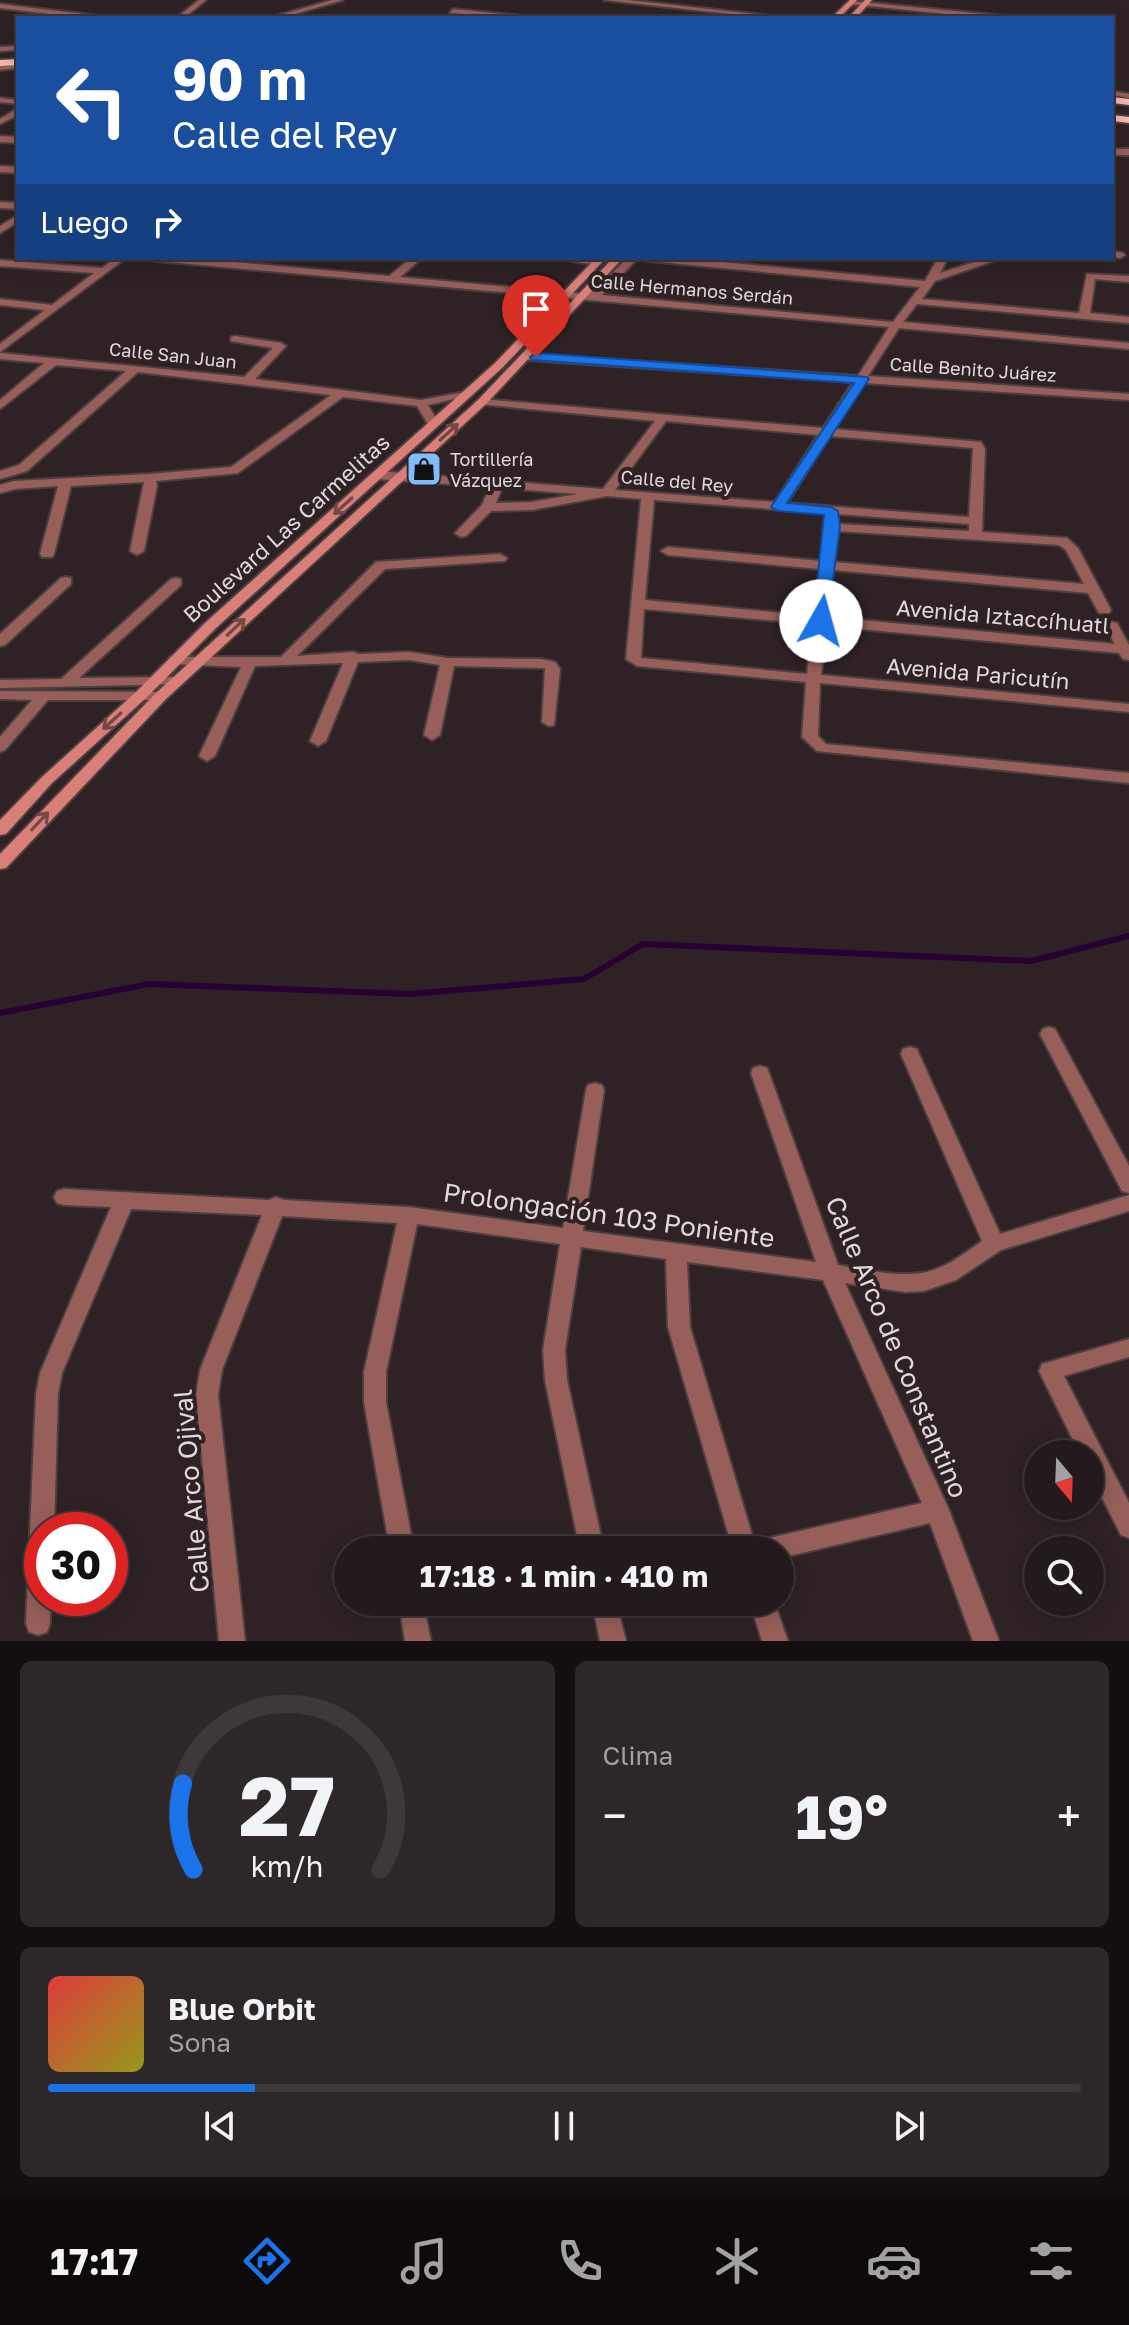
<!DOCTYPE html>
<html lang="es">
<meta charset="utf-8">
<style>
:root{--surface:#221a1c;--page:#2e2729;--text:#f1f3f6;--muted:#a2a1a3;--line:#3f383b;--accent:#1a73e8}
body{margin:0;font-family:"Golos Text",sans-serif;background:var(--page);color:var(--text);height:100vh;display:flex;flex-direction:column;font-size:30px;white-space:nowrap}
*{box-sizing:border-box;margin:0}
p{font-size:26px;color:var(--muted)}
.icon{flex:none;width:44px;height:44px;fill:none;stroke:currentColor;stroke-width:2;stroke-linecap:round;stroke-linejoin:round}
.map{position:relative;height:1641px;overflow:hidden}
.side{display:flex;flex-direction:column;gap:20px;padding:20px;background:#130e0f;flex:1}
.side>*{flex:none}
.hud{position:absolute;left:16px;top:16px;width:1098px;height:244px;border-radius:0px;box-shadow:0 4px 20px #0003,0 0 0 2px var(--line);background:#1a4fa0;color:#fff;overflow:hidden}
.needle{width:52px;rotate:161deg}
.buttons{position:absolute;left:1024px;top:1440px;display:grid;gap:16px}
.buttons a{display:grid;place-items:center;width:80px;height:80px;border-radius:50%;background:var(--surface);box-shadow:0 4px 20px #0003,0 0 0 2px var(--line);font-size:40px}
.speed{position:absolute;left:24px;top:1512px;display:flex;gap:16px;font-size:40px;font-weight:700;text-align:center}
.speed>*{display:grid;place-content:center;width:104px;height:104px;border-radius:50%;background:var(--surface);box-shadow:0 4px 20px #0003,0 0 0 2px var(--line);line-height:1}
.speed .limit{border:12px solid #d22;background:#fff;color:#111}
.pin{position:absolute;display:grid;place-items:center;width:68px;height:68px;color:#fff;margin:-82px -34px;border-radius:50% 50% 50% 0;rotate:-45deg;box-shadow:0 0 8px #0007}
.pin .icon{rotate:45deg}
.me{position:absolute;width:88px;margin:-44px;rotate:7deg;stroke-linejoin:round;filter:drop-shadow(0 0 6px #0008)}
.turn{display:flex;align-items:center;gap:28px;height:168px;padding:0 24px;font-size:36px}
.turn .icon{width:104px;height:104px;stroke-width:2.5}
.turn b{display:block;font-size:56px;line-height:68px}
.then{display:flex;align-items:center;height:76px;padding:0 24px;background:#0003;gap:16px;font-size:30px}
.big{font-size:60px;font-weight:700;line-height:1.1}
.side .card{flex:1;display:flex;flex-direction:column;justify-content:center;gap:12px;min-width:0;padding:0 28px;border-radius:12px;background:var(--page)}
.side .dial{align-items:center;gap:0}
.dial svg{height:208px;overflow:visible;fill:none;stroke:var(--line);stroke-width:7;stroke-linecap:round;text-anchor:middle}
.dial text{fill:var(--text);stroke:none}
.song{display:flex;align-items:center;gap:24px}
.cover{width:96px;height:96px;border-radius:12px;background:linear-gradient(135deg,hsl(0 70% 55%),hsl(60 70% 35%))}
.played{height:8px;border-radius:4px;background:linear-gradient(90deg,var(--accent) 20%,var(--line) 20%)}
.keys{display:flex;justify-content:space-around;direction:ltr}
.heat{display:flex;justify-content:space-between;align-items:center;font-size:44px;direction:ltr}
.side .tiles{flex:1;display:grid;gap:20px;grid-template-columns:1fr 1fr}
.card:last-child{grid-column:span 2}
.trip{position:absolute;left:334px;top:1536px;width:460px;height:80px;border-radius:40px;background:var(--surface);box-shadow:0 4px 20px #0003,0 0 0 2px var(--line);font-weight:700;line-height:80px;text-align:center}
.menu{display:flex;height:128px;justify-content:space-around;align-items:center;background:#0e0a0b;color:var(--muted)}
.menu .icon{width:56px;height:56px}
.menu .current{color:var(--accent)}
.menu b{font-size:36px;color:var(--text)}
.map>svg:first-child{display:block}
</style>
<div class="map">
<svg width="1129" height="1641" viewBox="0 0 1129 1641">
<rect width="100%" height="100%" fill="#2e2225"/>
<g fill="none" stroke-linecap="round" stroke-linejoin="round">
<!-- stream -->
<path stroke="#280034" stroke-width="6" d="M0,1013L149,984L411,994L584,979L643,944L1031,961L1129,936"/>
<defs>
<path id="minor" d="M199,0H206L184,18H176Z
M332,0H343L281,18H269Z
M604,0H628L792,18H766Z
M851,1L1006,16L1010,18H984L849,4Z
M0,4L100,16L104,18H82L0,8Z
M453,9L522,16L526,18L450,13Z
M1112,91L1129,94V98L1112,95Z
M0,98L18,100V104L0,102Z
M15,110H18V115L0,124V119Z
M0,136L18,137V143L0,142Z
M1112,149H1129V155H1112Z
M0,166L18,167V173L0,172Z
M0,202L18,203V209L0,208Z
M18,215V222L0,233V226Z
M1112,251L1123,253L1125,255L1120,258L1112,257Z
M115,258H126L0,352V344L45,310L0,305V299L52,305L94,273L0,266V260L102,268Z
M151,258H189L389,276L411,258H422L400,277L585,294L595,291L627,258H638L602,295L893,322L920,287L648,261L643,258H680L925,281L938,258H948L940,273L987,258H1002L935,281L922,299L1079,313L1087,274L1129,276V282L1095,279L1090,313L1129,317V323L917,304L903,322L1129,343V349L899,328L868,376L1129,394V400L864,383L834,429L981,442L985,449L982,532L1067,538L1078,548L1111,610L1109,613H1099L1088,593L833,570L828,617L1115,644L1105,626L1112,622L1117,623L1129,645V660L1123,659L1119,653L827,626L821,675L1129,704V712L820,683L818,736L826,744L1129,773V783L817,751L802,737L806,682L637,666L626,659L641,499L607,496L532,510L491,511L466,536L461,537L455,533L482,505L490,487L377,479L371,475L377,471L603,489L655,421L478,404V400L482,399L823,428L853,382L528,360L523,357L528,354L858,376L889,327L156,261ZM666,421L818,435L775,502L615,490ZM830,436L973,448L969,517L787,503ZM502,488L578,494L532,502L496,503ZM654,500L825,513L821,561L668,547L661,551L668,555L820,569L814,616L645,600ZM838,514L969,524V531L838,524ZM838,531L1059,545L1066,550L1084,584L834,562ZM644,609L813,624L807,674L641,658Z
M566,258H599L604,261C596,266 574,263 566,258Z
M235,336L281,343L286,346L255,379L421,400L465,392L471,395L428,405L439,424L433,427L429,426L417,406L343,397L238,473L156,481L157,486L144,551L137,555L130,551L144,482L71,486L54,554L52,557H42L40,554L58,486L15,489L0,493V485L14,481L149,474L231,467L331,395L138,372L27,471L0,479V471L19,465L126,371L56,365L0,409V400L44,363L0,359V353L244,377L273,348L231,341V337Z
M500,554L507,558L505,561L385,569L297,656L353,652L359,654L409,652L448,658L540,659L555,662L560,669L554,725L549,726L542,722L545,668L454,666L440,735L432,740L424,735L440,665L409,660L358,662L326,741L318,746L310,741L343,663L255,666L215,756L207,761L199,756L241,667L175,664L168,660L170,657H281L376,562Z
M66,577L71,578V584L5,645L0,646V634L61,578Z
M176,578L181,579V585L79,678L177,677L182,678L184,681L182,684L0,688V680L61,679L171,579Z
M0,691L161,692L168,696L161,700H48L5,750L0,752V737L32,700L0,699Z
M1049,1027L1055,1029L1129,1166V1193L1122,1191L1040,1034L1043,1029Z
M910,1047L917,1049L919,1054L1000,1234L1129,1195V1211L1001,1250L956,1280L924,1291L905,1292L845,1283L949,1510L999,1641H973L930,1523L780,1558V1550H733L668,1327L666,1259L581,1247L565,1350L567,1380L604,1550H580L545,1380L543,1350L560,1244L417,1224L386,1372V1402L414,1550H390L364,1402V1372L397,1223L282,1216L222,1370L218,1395L245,1641H219L196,1395L200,1370L262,1215L131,1209L62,1373L58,1394L54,1530H42V1598H51L50,1623L47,1632L38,1635L29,1632L26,1623L36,1394L40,1373L111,1207L64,1205L57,1203L54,1197L57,1191L64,1189L269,1200L276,1197L284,1200L409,1207L563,1228L586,1090L588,1085L595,1083L602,1085L604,1090L583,1231L816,1262L751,1073L753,1068L760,1066L767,1068L769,1073L838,1265C870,1270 908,1281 939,1268C954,1262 969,1250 982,1241L901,1054L903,1049ZM687,1262L823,1280L922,1503L765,1539L755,1545L690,1327Z
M1129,1339V1357L1064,1376L1129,1503V1538L1121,1535L1090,1474V1454H1080L1039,1371L1042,1364Z
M399,1602H423L431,1641H405Z
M592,1602H616L626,1641H600Z
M750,1602H774L788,1641H762Z"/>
<path id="tertiary" d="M18,46V50L0,51V47Z
M18,64V68L0,70V66Z"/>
<path id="secondary" d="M850,0H857L839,18H831Z
M865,0H872L856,18H848Z
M596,258H606L503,367L216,628L146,698L52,783L6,834L0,835V820L42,777L136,692L206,622L495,363Z
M613,258H623L486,404L166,699L6,868L0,869V854L156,693L478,400Z"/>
<path id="trunk" d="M18,59V65L0,66V60Z
M1112,97L1129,99V105L1112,103Z
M1112,115L1129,117V123L1112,121Z"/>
</defs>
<!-- minor casing -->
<use href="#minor" stroke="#4b3f42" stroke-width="4"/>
<!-- tertiary casing -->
<use href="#tertiary" stroke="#4b3f42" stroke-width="4"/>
<!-- secondary casing -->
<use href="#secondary" stroke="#4b3f42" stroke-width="4"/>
<!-- trunk casing -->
<use href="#trunk" stroke="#4b3f42" stroke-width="4"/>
<!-- minor -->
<use href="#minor" fill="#985f5a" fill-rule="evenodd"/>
<!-- tertiary -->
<use href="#tertiary" fill="#985f5a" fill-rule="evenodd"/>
<!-- secondary -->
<use href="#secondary" fill="#d97f78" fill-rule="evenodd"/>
<!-- trunk -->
<use href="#trunk" fill="#f7bab4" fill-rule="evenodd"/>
</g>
<!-- one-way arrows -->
<defs><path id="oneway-shaft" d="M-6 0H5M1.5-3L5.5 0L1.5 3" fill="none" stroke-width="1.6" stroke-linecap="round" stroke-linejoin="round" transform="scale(2)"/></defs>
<g stroke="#724746">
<use href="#oneway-shaft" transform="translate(449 432) rotate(-42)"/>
<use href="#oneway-shaft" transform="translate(343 506) rotate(138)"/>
<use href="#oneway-shaft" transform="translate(236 627) rotate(-43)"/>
<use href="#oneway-shaft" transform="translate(112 721) rotate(138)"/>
<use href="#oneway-shaft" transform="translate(40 821) rotate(-47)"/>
</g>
<!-- route -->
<path fill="#1a73e8" stroke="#114b97" stroke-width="2" d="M536,353L867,377L869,379L787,503L831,507L838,511L840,527L827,624H815L813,621L824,515L778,511L771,507L854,383L532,360L530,357Z"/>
<!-- icons -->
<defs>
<symbol id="shop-square" viewBox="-11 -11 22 22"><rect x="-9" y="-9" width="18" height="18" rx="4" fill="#81bcfa" stroke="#2e2225"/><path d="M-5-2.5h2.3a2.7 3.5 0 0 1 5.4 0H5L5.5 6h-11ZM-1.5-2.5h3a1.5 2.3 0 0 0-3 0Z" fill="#111"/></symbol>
</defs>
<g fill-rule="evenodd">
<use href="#shop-square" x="404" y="449" width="40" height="40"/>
</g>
<g text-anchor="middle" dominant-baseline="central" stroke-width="8" stroke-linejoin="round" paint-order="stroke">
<!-- far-street labels -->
<g font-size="18" fill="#e1d8da" stroke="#2e2225">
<text transform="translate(692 289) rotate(5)">Calle Hermanos Serdán</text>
<text transform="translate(173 355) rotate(6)">Calle San Juan</text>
<text transform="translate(973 369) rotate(4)">Calle Benito Juárez</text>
<text transform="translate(677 481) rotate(5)">Calle del Rey</text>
</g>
<!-- far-poi labels -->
<g font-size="18" fill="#e1d8da" stroke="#2e2225" text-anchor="start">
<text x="450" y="459">Tortillería<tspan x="450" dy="21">Vázquez</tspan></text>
</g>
<!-- street labels -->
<g font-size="22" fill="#e1d8da" stroke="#2e2225">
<text transform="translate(286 528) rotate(-42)">Boulevard Las Carmelitas</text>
<text transform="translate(1003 616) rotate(5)">Avenida Iztaccíhuatl</text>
<text transform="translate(978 673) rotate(5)">Avenida Paricutín</text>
</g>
<!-- near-street labels -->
<g font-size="26" fill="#e1d8da" stroke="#2e2225">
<text transform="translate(609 1215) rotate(8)">Prolongación 103 Poniente</text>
<text transform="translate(897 1347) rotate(67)">Calle Arco de Constantino</text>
<text transform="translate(191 1491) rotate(-95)">Calle Arco Ojival</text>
</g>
</g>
</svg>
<div class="buttons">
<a><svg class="needle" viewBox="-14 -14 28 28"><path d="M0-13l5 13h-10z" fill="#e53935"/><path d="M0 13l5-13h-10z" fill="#a2a1a3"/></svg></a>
<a><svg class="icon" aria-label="search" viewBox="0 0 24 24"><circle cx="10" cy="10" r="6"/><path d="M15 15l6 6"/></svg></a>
</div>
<div class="speed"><div class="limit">30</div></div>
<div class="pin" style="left:536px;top:357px;background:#d93025"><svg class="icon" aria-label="arrive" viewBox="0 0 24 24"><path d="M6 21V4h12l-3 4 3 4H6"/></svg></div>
<svg class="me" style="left:821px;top:621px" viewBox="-20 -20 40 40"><circle r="19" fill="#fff"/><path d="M0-13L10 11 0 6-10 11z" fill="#1a73e8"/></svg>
<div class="trip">17:18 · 1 min · 410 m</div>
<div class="hud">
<div class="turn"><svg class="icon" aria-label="left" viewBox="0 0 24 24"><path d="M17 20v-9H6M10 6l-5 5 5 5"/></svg><div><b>90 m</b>Calle del Rey</div></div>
<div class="then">Luego<svg class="icon" aria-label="right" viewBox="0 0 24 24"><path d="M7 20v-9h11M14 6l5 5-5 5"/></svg></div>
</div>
</div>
<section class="side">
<div class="tiles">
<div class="card dial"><svg viewBox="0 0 100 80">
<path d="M14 69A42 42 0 1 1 86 69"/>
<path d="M14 69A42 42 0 0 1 10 36" stroke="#1a73e8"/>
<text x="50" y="56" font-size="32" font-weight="700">27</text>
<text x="50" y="72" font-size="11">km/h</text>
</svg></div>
<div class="card"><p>Clima</p>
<div class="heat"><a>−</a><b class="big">19°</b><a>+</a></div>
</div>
<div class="card">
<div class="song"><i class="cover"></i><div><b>Blue Orbit</b><p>Sona</p></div></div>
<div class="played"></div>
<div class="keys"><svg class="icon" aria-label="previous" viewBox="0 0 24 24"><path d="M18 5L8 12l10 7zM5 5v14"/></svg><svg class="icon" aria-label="pause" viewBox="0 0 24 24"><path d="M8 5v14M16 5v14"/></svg><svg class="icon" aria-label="next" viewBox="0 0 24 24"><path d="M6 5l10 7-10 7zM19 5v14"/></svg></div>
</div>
</div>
</section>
<nav class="menu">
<b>17:17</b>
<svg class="icon current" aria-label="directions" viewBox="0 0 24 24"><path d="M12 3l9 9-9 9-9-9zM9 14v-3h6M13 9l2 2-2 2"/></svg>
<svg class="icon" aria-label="music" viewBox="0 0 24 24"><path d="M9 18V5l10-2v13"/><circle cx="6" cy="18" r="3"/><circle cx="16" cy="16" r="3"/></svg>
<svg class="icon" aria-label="phone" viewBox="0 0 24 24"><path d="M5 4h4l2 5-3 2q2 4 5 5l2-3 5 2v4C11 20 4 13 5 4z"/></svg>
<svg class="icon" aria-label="climate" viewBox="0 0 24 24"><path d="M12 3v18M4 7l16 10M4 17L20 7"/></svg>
<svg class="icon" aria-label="car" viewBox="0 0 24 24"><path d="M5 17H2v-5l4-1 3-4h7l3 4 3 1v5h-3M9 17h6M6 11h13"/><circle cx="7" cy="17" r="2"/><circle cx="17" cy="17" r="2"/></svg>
<svg class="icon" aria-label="filters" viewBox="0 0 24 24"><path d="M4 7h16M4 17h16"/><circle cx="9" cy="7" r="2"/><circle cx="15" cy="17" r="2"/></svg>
</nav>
